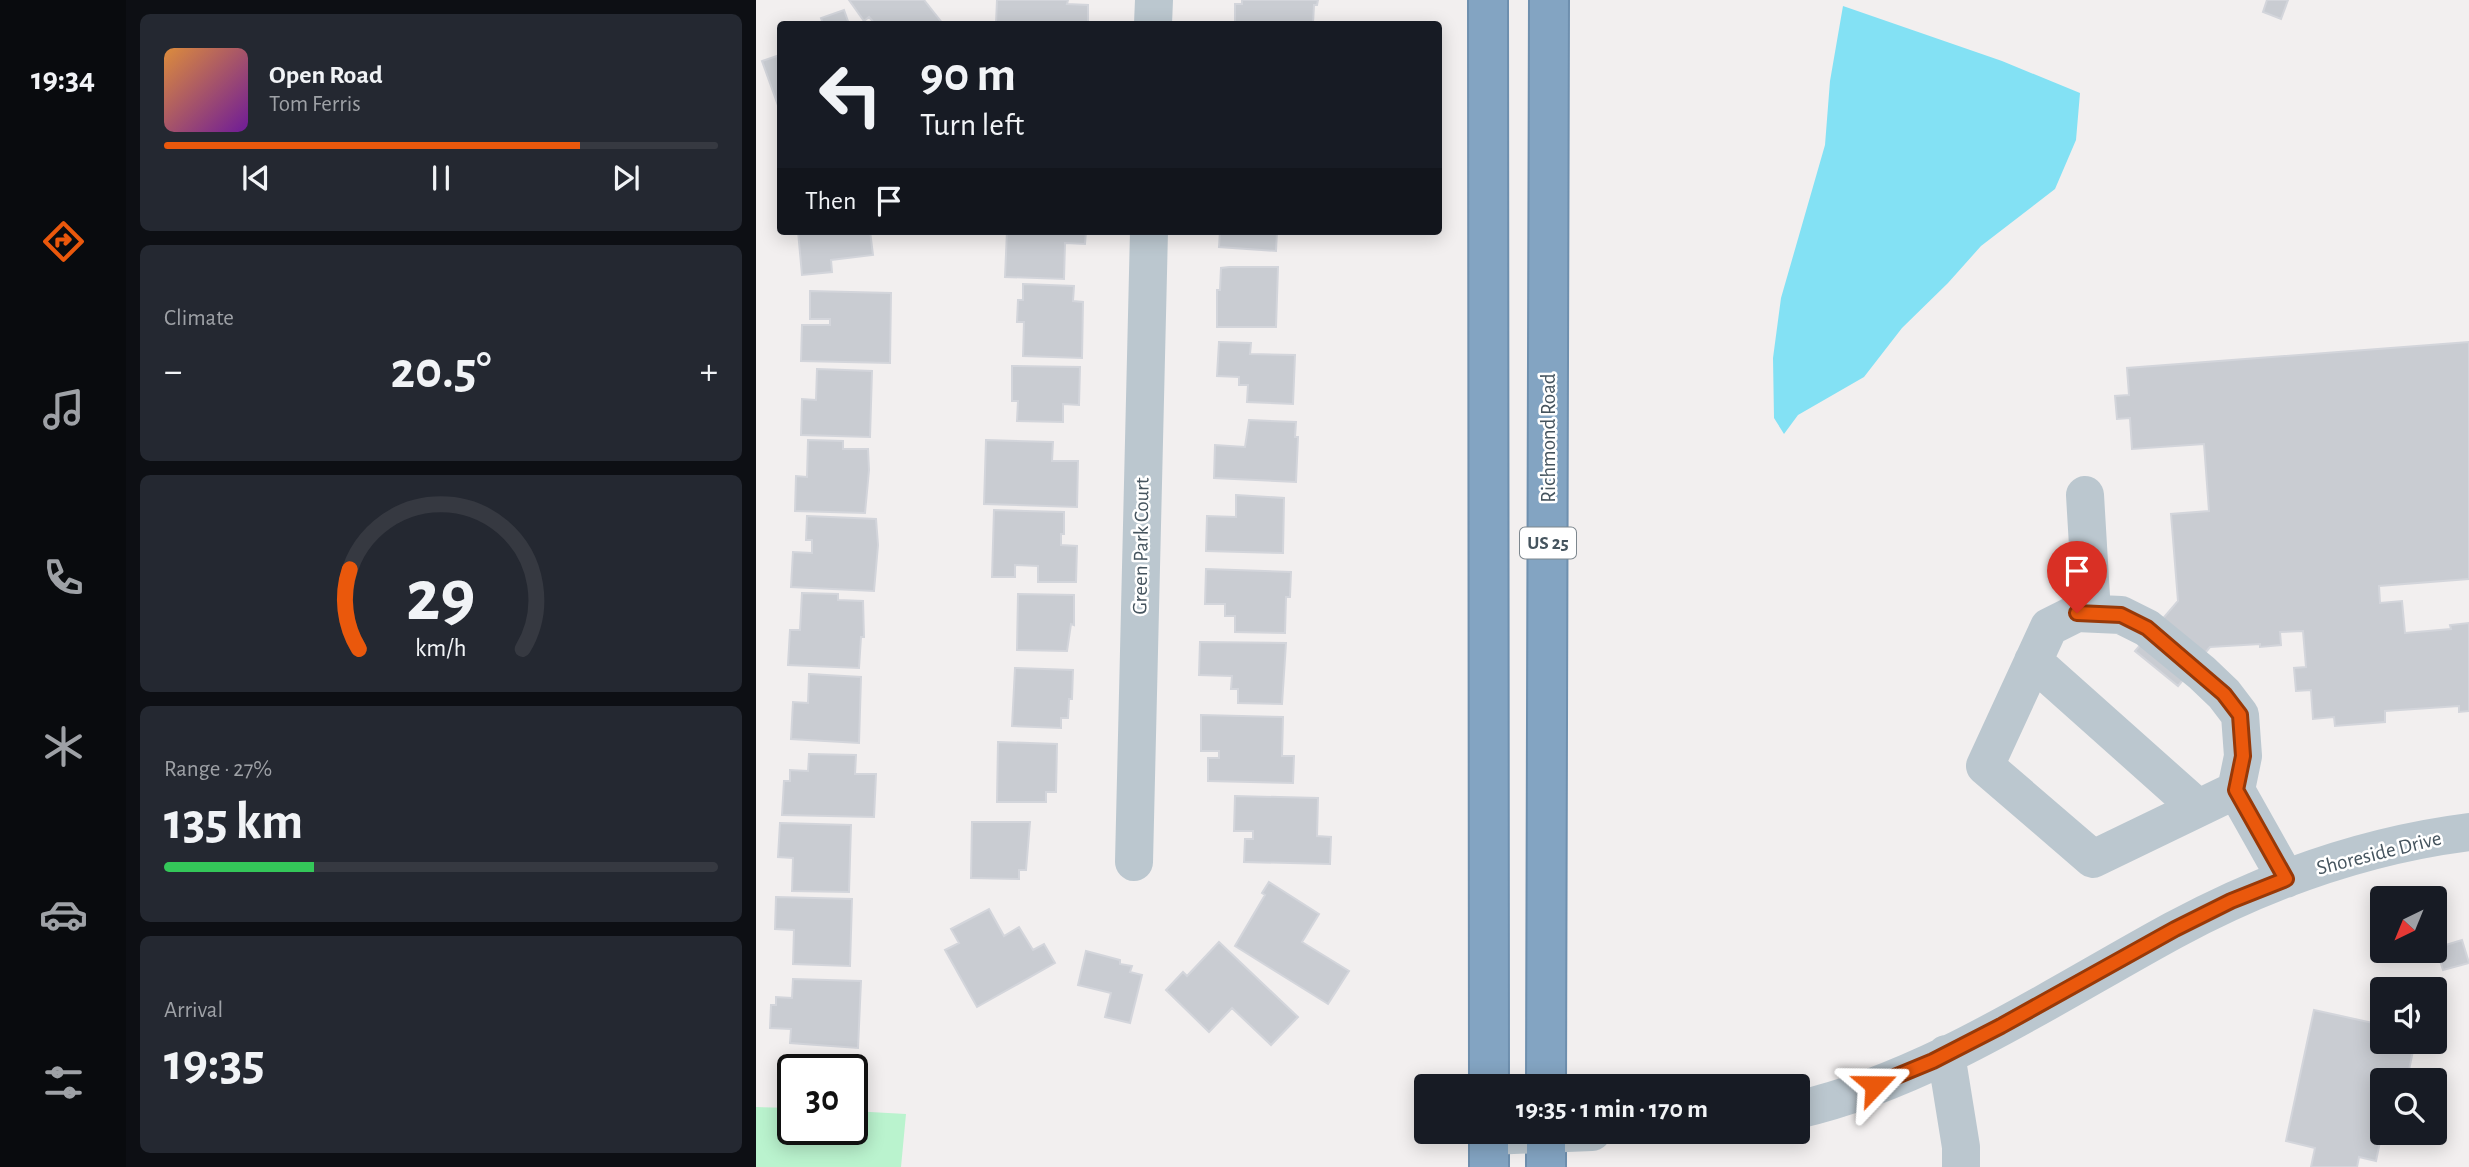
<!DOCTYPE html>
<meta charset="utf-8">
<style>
:root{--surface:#171b24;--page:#242831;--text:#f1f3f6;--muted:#9ea1a6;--line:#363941;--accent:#ea580c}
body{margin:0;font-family:"Alegreya Sans",sans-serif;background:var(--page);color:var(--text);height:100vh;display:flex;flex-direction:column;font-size:26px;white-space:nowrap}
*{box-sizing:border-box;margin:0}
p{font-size:23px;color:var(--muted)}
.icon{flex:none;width:38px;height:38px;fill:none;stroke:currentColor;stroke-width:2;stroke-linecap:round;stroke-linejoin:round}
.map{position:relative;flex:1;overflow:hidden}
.sheet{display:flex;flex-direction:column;gap:14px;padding:14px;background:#0d0f14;width:630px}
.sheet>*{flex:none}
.banner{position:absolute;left:21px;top:21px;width:665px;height:214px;border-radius:7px;box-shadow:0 4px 18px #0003;background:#171b24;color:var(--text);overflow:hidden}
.needle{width:46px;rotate:223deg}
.buttons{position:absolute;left:1614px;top:886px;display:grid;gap:14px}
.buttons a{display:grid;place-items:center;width:77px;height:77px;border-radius:7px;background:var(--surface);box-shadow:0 4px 18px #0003;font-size:35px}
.speed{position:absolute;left:21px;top:1054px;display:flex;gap:14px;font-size:35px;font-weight:700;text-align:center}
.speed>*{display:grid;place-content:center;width:91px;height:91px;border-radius:50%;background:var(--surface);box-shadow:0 4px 18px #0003;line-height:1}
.speed .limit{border:4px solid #111;border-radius:10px;background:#fff;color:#111}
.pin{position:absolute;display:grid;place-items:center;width:60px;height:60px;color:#fff;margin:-72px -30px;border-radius:50% 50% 50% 0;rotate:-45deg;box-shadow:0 0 7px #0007}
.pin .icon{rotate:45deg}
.me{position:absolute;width:77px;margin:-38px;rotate:67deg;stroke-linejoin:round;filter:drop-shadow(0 0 5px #0008)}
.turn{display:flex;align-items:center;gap:24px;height:147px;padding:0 28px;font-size:32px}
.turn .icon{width:91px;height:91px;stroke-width:2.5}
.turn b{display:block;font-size:49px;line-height:60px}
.then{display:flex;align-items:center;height:66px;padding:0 28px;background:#0003;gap:14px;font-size:26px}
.big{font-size:52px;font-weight:700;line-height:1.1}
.sheet .widget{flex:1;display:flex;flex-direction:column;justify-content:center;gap:10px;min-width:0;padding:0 24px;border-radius:10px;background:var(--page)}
.sheet .dial{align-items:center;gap:0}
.dial svg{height:182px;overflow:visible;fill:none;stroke:var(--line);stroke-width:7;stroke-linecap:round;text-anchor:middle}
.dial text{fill:var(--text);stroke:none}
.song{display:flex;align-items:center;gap:21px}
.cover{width:84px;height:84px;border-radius:10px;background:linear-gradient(135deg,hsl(30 70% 55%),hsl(280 70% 35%))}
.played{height:7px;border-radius:4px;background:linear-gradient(90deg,var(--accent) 75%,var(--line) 75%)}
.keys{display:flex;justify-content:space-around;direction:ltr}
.heat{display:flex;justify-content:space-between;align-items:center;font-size:38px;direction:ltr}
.charge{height:10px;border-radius:5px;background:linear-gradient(90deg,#34c759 27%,var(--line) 0)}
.trip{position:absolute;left:658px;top:1074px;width:396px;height:70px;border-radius:7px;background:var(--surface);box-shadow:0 4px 18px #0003;font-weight:700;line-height:70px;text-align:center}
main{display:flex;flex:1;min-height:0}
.menu{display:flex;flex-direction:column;width:126px;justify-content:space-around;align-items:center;background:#090b0e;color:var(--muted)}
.menu .icon{width:49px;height:49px}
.menu .active{color:var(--accent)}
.menu b{font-size:32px;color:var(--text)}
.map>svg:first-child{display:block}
</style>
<main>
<nav class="menu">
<b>19:34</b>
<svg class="icon active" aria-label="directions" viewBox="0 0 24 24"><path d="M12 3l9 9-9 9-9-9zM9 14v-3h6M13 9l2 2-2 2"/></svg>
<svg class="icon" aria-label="music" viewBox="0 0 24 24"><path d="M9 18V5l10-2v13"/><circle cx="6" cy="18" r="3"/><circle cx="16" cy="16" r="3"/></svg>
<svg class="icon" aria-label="phone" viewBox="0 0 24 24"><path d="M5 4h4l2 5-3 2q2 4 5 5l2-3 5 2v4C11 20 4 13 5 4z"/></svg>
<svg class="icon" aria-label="climate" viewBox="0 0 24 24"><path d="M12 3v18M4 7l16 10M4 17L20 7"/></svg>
<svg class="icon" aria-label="car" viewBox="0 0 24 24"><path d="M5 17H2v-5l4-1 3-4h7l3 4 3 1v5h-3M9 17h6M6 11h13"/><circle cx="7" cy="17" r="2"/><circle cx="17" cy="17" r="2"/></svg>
<svg class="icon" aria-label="filters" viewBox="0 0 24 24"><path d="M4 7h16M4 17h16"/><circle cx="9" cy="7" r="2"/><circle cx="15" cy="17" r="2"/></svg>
</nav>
<section class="sheet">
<div class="widget">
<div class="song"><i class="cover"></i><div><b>Open Road</b><p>Tom Ferris</p></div></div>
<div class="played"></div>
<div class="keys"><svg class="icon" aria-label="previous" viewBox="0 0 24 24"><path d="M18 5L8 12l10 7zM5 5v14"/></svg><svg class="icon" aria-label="pause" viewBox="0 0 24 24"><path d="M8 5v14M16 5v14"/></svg><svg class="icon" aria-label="next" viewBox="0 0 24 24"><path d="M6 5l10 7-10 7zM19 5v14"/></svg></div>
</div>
<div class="widget"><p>Climate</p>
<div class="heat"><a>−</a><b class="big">20.5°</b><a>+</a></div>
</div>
<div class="widget dial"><svg viewBox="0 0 100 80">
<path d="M14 69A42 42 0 1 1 86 69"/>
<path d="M14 69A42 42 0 0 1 10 34" stroke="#ea580c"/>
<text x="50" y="56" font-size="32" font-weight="700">29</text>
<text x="50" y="72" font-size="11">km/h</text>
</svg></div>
<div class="widget"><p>Range · 27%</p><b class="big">135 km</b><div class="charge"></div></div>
<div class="widget"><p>Arrival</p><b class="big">19:35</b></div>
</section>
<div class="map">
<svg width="1713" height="1167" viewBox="0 0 1713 1167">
<rect width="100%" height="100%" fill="#f2efef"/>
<!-- green -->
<path fill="#baf3ce" d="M0,1107L37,1108V1129H96V1111L150,1114L145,1167H0Z"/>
<!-- water -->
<path fill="#83e1f4" d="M1087,6L1246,61L1324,93L1320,140L1299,189L1225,246L1192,283L1146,328L1108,377L1042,415L1028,434L1018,418L1017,358L1025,298L1069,145L1074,81Z"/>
<!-- building -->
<path fill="#c9ccd2" stroke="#d3d5db" stroke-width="2" d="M93,0H168L187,24H119L113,17L108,21Z
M241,0H312L311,4L332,5V24H240Z
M486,0H562L561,5H558L557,24H479V4H486Z
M1511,0H1532L1525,19L1507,12Z
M88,10L93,24H67L65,18Z
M24,55V111L6,61Z
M42,231H114L117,255L75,260L76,272L46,275Z
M251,231H330L329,244L309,243L308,279L249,277Z
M464,231H521L520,251L463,247Z
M473,267H522L520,327H461V290H464L465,268Z
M267,284L318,286L317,301L327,302L326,358L267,356L268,322H261L262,300H267Z
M54,291L135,293L134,363L45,361L46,325H74V319H54Z
M463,342L495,343L494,354L539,355L537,404L491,402L492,385H483V377L461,376Z
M1713,342V579L1623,586L1624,603L1646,601L1649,633L1695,629L1694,625L1713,623V711L1703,712V706L1629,711V722L1579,726L1578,717L1557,719L1555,690L1540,691L1538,668L1550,667L1547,631L1524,632L1525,645L1504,647V644L1454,647L1422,686L1379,651L1422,601L1415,514L1453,511L1448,444L1376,449L1374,418L1361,419L1359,396L1373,395L1371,368Z
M256,366L324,367L323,405L307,404V422L261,421L262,401H256Z
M61,369L116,371L114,437L45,435L46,399L60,400Z
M493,420L540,422L539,437H542L540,482L458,478L459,445L489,447Z
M52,440L87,441V449H112L113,470L109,513L39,511L40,476L51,477Z
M230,440L297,442L296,461H322L321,507L228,504Z
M480,495L528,498L527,553L450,551L451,516L480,517Z
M238,510L308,512V534H305V545L321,546L320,582H282V566L259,565V577H236Z
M51,516L120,519L122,545L118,591L35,587L37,552L56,553V540H50Z
M450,569L535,572L534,597H530L529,633L479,632V616H469V604H449Z
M46,593L82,594V600L107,601L108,637H105L103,668L32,665L34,630H44Z
M262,594L318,595V625L315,624L311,651L261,650Z
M444,642L530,643L526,704L482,703V689H475L476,676L443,675Z
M259,668L317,670L316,699H313L312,718H305V728L256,726Z
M53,674L105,677L103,743L35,739L37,702L52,703Z
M445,715L527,717L526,756H538L537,783L452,781V758H463V751H445Z
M242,742L301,744L300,792H290V802H241Z
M53,754L100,755L99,774H120L118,817L26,815L28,781H34V770L52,771Z
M479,796L562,798L561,836L575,837L574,864L488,862L489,839H497V831H478Z
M216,822H274L270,870H263V879L215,878Z
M24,823L95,825L93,892L36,891L37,858L22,857Z
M513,882L563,914L546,942L593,971L572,1004L479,946L509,895L506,893Z
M20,897L96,899L94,966L37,964L38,930L19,929Z
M233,909L248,936L263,927L277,950L288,944L299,963L221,1007L189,950L203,943L195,929Z
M1706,940L1713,963L1687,970L1680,948Z
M463,942L542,1017L515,1045L476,1008L453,1032L410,990L427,972L431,976Z
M330,951L364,960V964L376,966L374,972L386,975L374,1023L349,1017L355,993L322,985Z
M37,979L105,981L102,1048L34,1043L35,1029L14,1028L15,1005H20V997L36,998Z
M1558,1010L1626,1025V1041H1659L1651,1080H1626V1132H1639L1638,1140L1625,1137L1620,1161L1603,1157L1601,1167H1555L1559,1148L1530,1141Z"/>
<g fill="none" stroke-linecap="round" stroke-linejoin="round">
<defs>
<path id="highway" d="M732,0L733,1087
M790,1087L793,0
M733,1132V1167
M790,1132V1167"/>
</defs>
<!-- highway casing -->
<use href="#highway" stroke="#6e8fae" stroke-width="42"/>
<!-- minor -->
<path stroke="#bbc7cf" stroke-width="38" d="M397,24L398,0
M1329,495L1336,613
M1277,661L1442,808
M1480,790L1337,859L1229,766L1293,627L1321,613L1365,615L1391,628L1446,673L1468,694L1484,715L1487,756L1480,790L1530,879
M378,862L393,231
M1190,1054L1205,1147V1167
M1041,1110C1173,1080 1300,994 1418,930C1509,881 1610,845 1713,832
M733,1136L836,1132"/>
<!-- highway -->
<use href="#highway" stroke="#83a4c2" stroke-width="38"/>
</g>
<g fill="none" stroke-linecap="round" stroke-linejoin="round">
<defs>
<path id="route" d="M1119,1085L1177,1061L1245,1026L1419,929L1475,901L1530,879L1480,790L1487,756L1484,715L1468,694L1391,628L1365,615L1321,613"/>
</defs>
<!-- route casing -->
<use href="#route" stroke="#983908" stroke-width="18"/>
<!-- route -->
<use href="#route" stroke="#ea580c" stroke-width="12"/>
</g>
<g text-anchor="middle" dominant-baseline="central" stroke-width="5" stroke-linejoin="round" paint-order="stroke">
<!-- shield labels -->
<rect fill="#fff" stroke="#7d878e" stroke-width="2" x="764" y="527.5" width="56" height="31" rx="5"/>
<g font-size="19" font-weight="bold" fill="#45545e">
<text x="792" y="543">US 25</text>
</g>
<!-- street labels -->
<g font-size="21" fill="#45545e" stroke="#fff">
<text transform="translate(792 438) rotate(-90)">Richmond Road</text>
<text transform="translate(385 546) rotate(-89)">Green Park Court</text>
<text transform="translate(1623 853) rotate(-14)">Shoreside Drive</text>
</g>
</g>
</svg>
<div class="buttons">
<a><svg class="needle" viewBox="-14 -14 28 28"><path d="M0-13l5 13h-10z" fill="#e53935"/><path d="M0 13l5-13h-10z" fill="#9ea1a6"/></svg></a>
<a><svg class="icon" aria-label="sound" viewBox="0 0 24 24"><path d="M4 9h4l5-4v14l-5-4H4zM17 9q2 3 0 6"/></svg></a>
<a><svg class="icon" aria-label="search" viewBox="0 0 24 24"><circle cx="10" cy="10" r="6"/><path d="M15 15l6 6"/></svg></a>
</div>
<div class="speed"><div class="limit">30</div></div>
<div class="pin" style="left:1321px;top:613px;background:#d93025"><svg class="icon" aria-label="arrive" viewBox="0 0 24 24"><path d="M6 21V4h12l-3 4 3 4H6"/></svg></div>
<svg class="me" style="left:1119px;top:1085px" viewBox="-20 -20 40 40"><path d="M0-17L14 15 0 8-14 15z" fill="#ea580c" stroke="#fff" stroke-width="4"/></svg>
<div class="trip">19:35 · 1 min · 170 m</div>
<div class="banner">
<div class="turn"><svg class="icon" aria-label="left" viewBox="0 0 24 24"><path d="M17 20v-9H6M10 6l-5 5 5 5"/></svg><div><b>90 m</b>Turn left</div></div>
<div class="then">Then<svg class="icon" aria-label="arrive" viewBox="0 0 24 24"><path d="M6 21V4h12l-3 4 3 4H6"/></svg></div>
</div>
</div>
</main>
